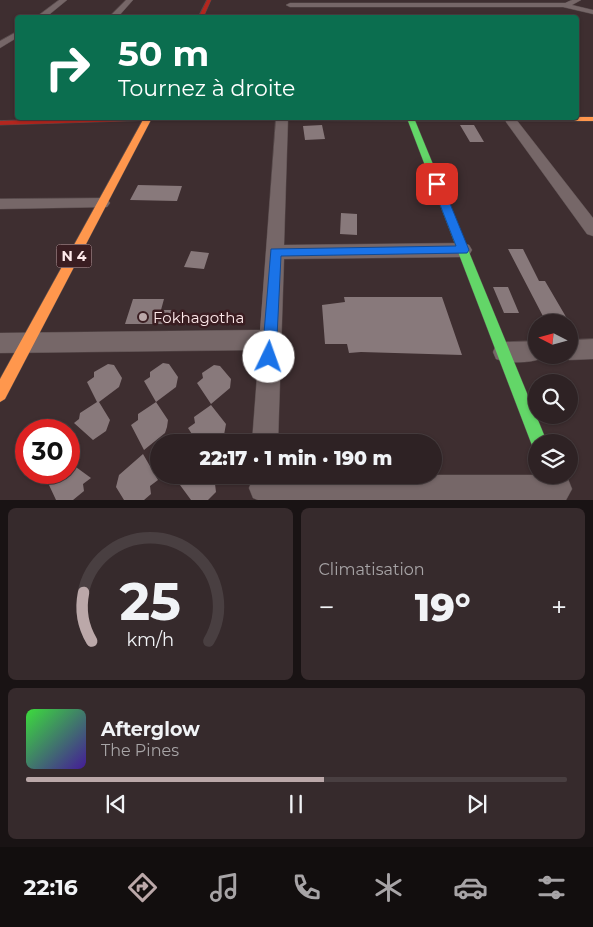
<!DOCTYPE html>
<html lang="fr">
<meta charset="utf-8">
<style>
:root{--surface:#2e2224;--page:#362a2c;--text:#f1f3f6;--muted:#a7a4a6;--line:#493f41;--accent:#bba8a9}
body{margin:0;font-family:Montserrat,sans-serif;background:var(--page);color:var(--text);height:100vh;display:flex;flex-direction:column;font-size:19px;white-space:nowrap}
*{box-sizing:border-box;margin:0}
p{font-size:16px;color:var(--muted)}
.icon{flex:none;width:28px;height:28px;fill:none;stroke:currentColor;stroke-width:2;stroke-linecap:round;stroke-linejoin:round}
.map{position:relative;height:500px;overflow:hidden}
.details{display:flex;flex-direction:column;gap:8px;padding:8px;background:#191314;flex:1}
.details>*{flex:none}
.hud{position:absolute;left:15px;top:15px;width:564px;height:105px;border-radius:5px;box-shadow:0 1px 4px #0004,0 0 0 1px var(--line);background:#0b6e4f;color:#fff;overflow:hidden}
.needle{width:32px;rotate:276deg}
.tools{position:absolute;left:528px;top:314px;display:grid;gap:10px}
.tools a{display:grid;place-items:center;width:50px;height:50px;border-radius:50%;background:var(--surface);box-shadow:0 1px 4px #0004,0 0 0 1px var(--line);font-size:25px}
.speed{position:absolute;left:15px;top:419px;display:flex;gap:10px;font-size:25px;font-weight:700;text-align:center}
.speed>*{display:grid;place-content:center;width:65px;height:65px;border-radius:50%;background:var(--surface);box-shadow:0 1px 4px #0004,0 0 0 1px var(--line);line-height:1}
.speed .limit{border:8px solid #d22;background:#fff;color:#111}
.pin{position:absolute;display:grid;place-items:center;width:42px;height:42px;color:#fff;margin:-21px;border-radius:10px;box-shadow:0 2px 8px #0006}
.me{position:absolute;width:55px;margin:-28px;rotate:3deg;stroke-linejoin:round;filter:drop-shadow(0 0 4px #0008)}
.turn{display:flex;align-items:center;gap:18px;height:105px;padding:0 20px;font-size:22px}
.turn .icon{width:65px;height:65px;stroke-width:2.5}
.turn b{display:block;font-size:35px;line-height:42px}
.big{font-size:38px;font-weight:800;line-height:1.1}
.details .card{flex:1;display:flex;flex-direction:column;justify-content:center;gap:8px;min-width:0;padding:0 18px;border-radius:8px;background:var(--page)}
.details .dial{align-items:center;gap:0}
.dial svg{height:130px;overflow:visible;fill:none;stroke:var(--line);stroke-width:7;stroke-linecap:round;text-anchor:middle}
.dial text{fill:var(--text);stroke:none}
.song{display:flex;align-items:center;gap:15px}
.cover{width:60px;height:60px;border-radius:8px;background:linear-gradient(135deg,hsl(120 70% 55%),hsl(260 70% 35%))}
.played{height:5px;border-radius:2px;background:linear-gradient(90deg,var(--accent) 55%,var(--line) 55%)}
.keys{display:flex;justify-content:space-around;direction:ltr}
.heat{display:flex;justify-content:space-between;align-items:center;font-size:28px;direction:ltr}
.details .tiles{flex:1;display:grid;gap:8px;grid-template-columns:1fr 1fr}
.card:last-child{grid-column:span 2}
.trip{position:absolute;left:150px;top:434px;width:292px;height:50px;border-radius:25px;background:var(--surface);box-shadow:0 1px 4px #0004,0 0 0 1px var(--line);font-weight:800;line-height:50px;text-align:center}
.tabs{display:flex;height:80px;justify-content:space-around;align-items:center;background:#120e0e;color:var(--muted)}
.tabs .icon{width:35px;height:35px}
.tabs .current{color:var(--accent)}
.tabs b{font-size:22px;color:var(--text)}
.map>svg:first-child{display:block}
</style>
<div class="map">
<svg width="593" height="500" viewBox="0 0 593 500">
<rect width="100%" height="100%" fill="#3e2e30"/>
<!-- building -->
<path fill="#88797b" d="M322,125L325,139L305,140L303,126Z
M460,125H474L484,142H470Z
M138,185L182,186L177,201L130,200Z
M341,213L357,214V235L340,234Z
M508,249H523L539,281H545L569,322H546Z
M191,251L209,253L204,269L184,267Z
M493,287H508L519,313H504Z
M344,297H442L462,355L361,352L349,353L347,344H325L322,305L345,302Z
M133,299H164L161,310H176L172,324H125Z
M163,363L169,364L178,377L176,387L156,402L144,381L150,377V372Z
M108,364L114,365L122,378L119,387L99,402L110,420L106,431L93,440L74,423L79,419L80,413L97,402L87,382L94,377V372Z
M214,365L220,366L231,379L230,388L211,404L197,383L203,378L202,373Z
M156,402L168,420L167,427L165,433L144,450L131,425L138,420V414Z
M211,405L226,424L224,435L216,442H197L188,428L195,423L194,417Z
M143,454L158,480L150,486L151,494L144,500H124L116,487L119,475Z
M69,462L91,478L83,484L84,491L73,500H56L49,485L54,472H69Z
M184,475H225L215,484L216,492L208,500H191L180,485Z"/>
<g fill="none" stroke-linecap="round" stroke-linejoin="round">
<defs>
<path id="street" d="M59,0H67L45,18H35Z
M126,0H133L117,18H108Z
M572,0H581L572,5L593,10V14L563,7H290L286,5L290,3H565Z
M18,31V37L0,48V41Z
M276,118H288L284,245L463,243L469,245L472,250L469,255L463,257L284,259L278,442H252L259,350L0,353V333L260,330Z
M505,118H515L593,218V236L587,234L506,122Z
M102,198L107,199L110,203L107,207L0,209V199Z
M593,339V359L569,360L561,357L560,355H569V340Z
M536,341V355H545L544,358C530,363 510,364 496,359L493,352L496,345L504,342Z
M261,475H558L568,479L572,489L566,500H258L253,498L249,488L253,478Z"/>
<path id="fast" d="M155,118H414L547,442H536V449L533,448L408,121L159,120Z"/>
<path id="slow" d="M576,117H593V121H408L404,119L405,118Z
M144,118H152L5,399L0,402V379Z"/>
<path id="jam" d="M207,0H211L203,18H198Z
M101,118H163L159,120L0,125V121Z"/>
</defs>
<!-- street casing -->
<use href="#street" stroke="#574a4b" stroke-width="1"/>
<!-- fast casing -->
<use href="#fast" stroke="#574a4b" stroke-width="1"/>
<!-- slow casing -->
<use href="#slow" stroke="#574a4b" stroke-width="1"/>
<!-- jam casing -->
<use href="#jam" stroke="#574a4b" stroke-width="1"/>
<!-- street -->
<use href="#street" fill="#766768" fill-rule="evenodd"/>
<!-- fast -->
<use href="#fast" fill="#63d668" fill-rule="evenodd"/>
<!-- slow -->
<use href="#slow" fill="#ff974d" fill-rule="evenodd"/>
<!-- jam -->
<use href="#jam" fill="#b3261e" fill-rule="evenodd"/>
</g>
<!-- route -->
<path fill="#1a73e8" stroke="#114b97" d="M437,181L442,184L469,250L467,253L281,256L276,357L274,362L269,364L264,362L262,357L271,249L456,246L432,184Z"/>
<!-- markers -->
<circle fill="#bba8a9" stroke="#3a1d21" stroke-width="2" cx="143" cy="317" r="5"/>
<g text-anchor="middle" dominant-baseline="central" stroke-width="5" stroke-linejoin="round" paint-order="stroke">
<!-- shield labels -->
<rect fill="#3a1d21" stroke="#c3acae" stroke-width="1" x="56.5" y="244.5" width="35" height="23" rx="4"/>
<g font-size="14" font-weight="bold" fill="#fee9ea">
<text x="74" y="256">N 4</text>
</g>
<!-- poi labels -->
<g font-size="15" fill="#fee9ea" stroke="#3a1d21" text-anchor="start">
<text x="153" y="317">Fokhagotha</text>
</g>
</g>
</svg>
<div class="tools">
<a><svg class="needle" viewBox="-14 -14 28 28"><path d="M0-13l5 13h-10z" fill="#e53935"/><path d="M0 13l5-13h-10z" fill="#a7a4a6"/></svg></a>
<a><svg class="icon" aria-label="search" viewBox="0 0 24 24"><circle cx="10" cy="10" r="6"/><path d="M15 15l6 6"/></svg></a>
<a><svg class="icon" aria-label="layers" viewBox="0 0 24 24"><path d="M12 4l9 5-9 5-9-5zM3 14l9 5 9-5"/></svg></a>
</div>
<div class="speed"><div class="limit">30</div></div>
<div class="pin" style="left:437px;top:184px;background:#d93025"><svg class="icon" aria-label="arrive" viewBox="0 0 24 24"><path d="M6 21V4h12l-3 4 3 4H6"/></svg></div>
<svg class="me" style="left:269px;top:357px" viewBox="-20 -20 40 40"><circle r="19" fill="#fff"/><path d="M0-13L10 11 0 6-10 11z" fill="#1a73e8"/></svg>
<div class="trip">22:17 · 1 min · 190 m</div>
<div class="hud">
<div class="turn"><svg class="icon" aria-label="right" viewBox="0 0 24 24"><path d="M7 20v-9h11M14 6l5 5-5 5"/></svg><div><b>50 m</b>Tournez à droite</div></div>
</div>
</div>
<section class="details">
<div class="tiles">
<div class="card dial"><svg viewBox="0 0 100 80">
<path d="M14 69A42 42 0 1 1 86 69"/>
<path d="M14 69A42 42 0 0 1 9 39" stroke="#bba8a9"/>
<text x="50" y="56" font-size="32" font-weight="700">25</text>
<text x="50" y="72" font-size="11">km/h</text>
</svg></div>
<div class="card"><p>Climatisation</p>
<div class="heat"><a>−</a><b class="big">19°</b><a>+</a></div>
</div>
<div class="card">
<div class="song"><i class="cover"></i><div><b>Afterglow</b><p>The Pines</p></div></div>
<div class="played"></div>
<div class="keys"><svg class="icon" aria-label="previous" viewBox="0 0 24 24"><path d="M18 5L8 12l10 7zM5 5v14"/></svg><svg class="icon" aria-label="pause" viewBox="0 0 24 24"><path d="M8 5v14M16 5v14"/></svg><svg class="icon" aria-label="next" viewBox="0 0 24 24"><path d="M6 5l10 7-10 7zM19 5v14"/></svg></div>
</div>
</div>
</section>
<nav class="tabs">
<b>22:16</b>
<svg class="icon current" aria-label="directions" viewBox="0 0 24 24"><path d="M12 3l9 9-9 9-9-9zM9 14v-3h6M13 9l2 2-2 2"/></svg>
<svg class="icon" aria-label="music" viewBox="0 0 24 24"><path d="M9 18V5l10-2v13"/><circle cx="6" cy="18" r="3"/><circle cx="16" cy="16" r="3"/></svg>
<svg class="icon" aria-label="phone" viewBox="0 0 24 24"><path d="M5 4h4l2 5-3 2q2 4 5 5l2-3 5 2v4C11 20 4 13 5 4z"/></svg>
<svg class="icon" aria-label="climate" viewBox="0 0 24 24"><path d="M12 3v18M4 7l16 10M4 17L20 7"/></svg>
<svg class="icon" aria-label="car" viewBox="0 0 24 24"><path d="M5 17H2v-5l4-1 3-4h7l3 4 3 1v5h-3M9 17h6M6 11h13"/><circle cx="7" cy="17" r="2"/><circle cx="17" cy="17" r="2"/></svg>
<svg class="icon" aria-label="filters" viewBox="0 0 24 24"><path d="M4 7h16M4 17h16"/><circle cx="9" cy="7" r="2"/><circle cx="15" cy="17" r="2"/></svg>
</nav>
